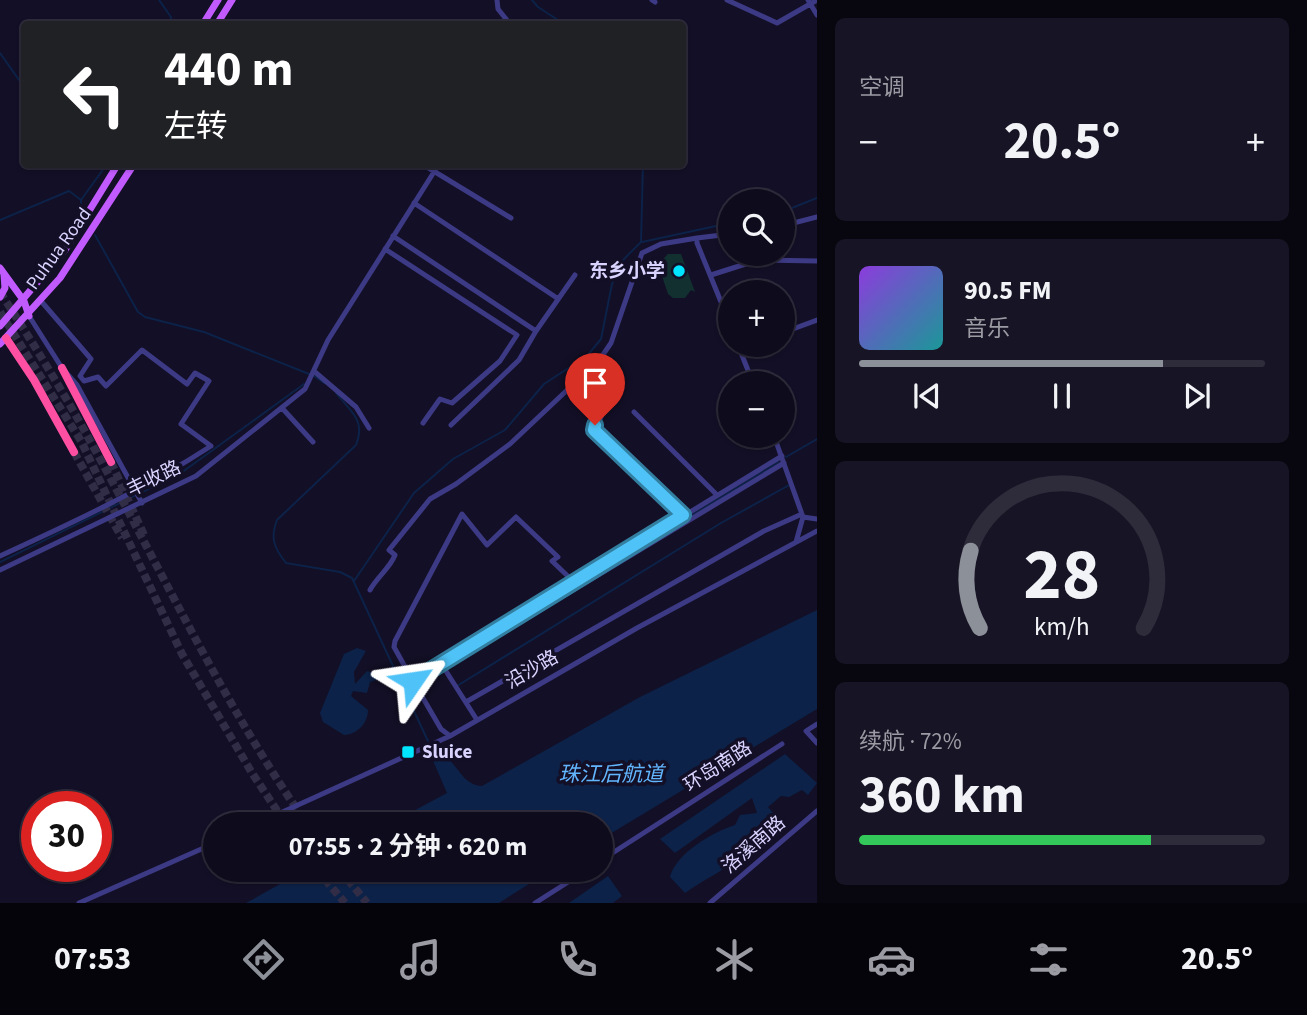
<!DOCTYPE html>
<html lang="zh">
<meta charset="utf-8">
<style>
:root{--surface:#0e0b1c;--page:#171425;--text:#f1f3f6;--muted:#9b9ba3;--line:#2e2b3b;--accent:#8c9099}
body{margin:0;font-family:"Source Sans 3","Noto Sans SC",sans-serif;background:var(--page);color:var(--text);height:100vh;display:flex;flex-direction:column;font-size:26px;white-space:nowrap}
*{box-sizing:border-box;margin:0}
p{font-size:23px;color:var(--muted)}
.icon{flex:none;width:38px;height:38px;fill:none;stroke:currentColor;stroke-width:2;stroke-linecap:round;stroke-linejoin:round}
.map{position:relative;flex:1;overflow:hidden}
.sheet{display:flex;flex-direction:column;gap:18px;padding:18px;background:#08060f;width:490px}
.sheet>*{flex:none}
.guide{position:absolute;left:21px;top:21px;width:665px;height:147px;border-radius:7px;box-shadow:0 2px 5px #0004,0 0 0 2px var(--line);background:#202124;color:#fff;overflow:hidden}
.controls{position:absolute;left:718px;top:189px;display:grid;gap:14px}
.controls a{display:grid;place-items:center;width:77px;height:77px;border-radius:50%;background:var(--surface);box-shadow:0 2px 5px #0004,0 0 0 2px var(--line);font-size:35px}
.speed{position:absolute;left:21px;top:791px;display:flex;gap:14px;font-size:35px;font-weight:700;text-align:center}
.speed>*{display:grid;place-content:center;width:91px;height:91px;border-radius:50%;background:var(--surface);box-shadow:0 2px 5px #0004,0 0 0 2px var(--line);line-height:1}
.speed .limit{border:10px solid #d22;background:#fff;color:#111}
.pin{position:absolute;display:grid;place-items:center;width:60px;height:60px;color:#fff;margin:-72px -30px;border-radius:50% 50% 50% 0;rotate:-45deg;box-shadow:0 0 7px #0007}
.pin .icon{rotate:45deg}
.me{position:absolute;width:77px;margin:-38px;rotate:58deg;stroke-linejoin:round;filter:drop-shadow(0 0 5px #0008)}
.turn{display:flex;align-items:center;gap:24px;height:147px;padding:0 28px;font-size:32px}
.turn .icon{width:91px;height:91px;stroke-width:2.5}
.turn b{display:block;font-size:49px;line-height:60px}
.big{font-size:52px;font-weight:700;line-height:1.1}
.sheet .widget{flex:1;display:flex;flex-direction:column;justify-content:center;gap:10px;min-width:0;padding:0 24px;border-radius:10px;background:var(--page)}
.sheet .dial{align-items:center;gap:0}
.dial svg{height:182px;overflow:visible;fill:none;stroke:var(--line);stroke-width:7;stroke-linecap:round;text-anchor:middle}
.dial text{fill:var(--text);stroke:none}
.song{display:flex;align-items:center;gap:21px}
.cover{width:84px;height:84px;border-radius:10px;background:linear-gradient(135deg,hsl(270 70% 55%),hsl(180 70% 35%))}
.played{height:7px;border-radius:4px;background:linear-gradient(90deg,var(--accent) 75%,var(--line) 75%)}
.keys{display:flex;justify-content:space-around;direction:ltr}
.heat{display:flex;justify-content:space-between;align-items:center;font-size:38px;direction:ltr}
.charge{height:10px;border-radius:5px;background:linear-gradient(90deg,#34c759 72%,var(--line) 0)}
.trip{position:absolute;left:203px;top:812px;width:410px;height:70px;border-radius:35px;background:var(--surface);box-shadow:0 2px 5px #0004,0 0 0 2px var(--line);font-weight:700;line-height:70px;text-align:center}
.menu{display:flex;height:112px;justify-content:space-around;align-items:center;background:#06040b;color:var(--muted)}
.menu .icon{width:49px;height:49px}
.menu .on{color:var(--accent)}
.menu b{font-size:32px;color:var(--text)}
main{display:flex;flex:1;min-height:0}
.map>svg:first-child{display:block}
</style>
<main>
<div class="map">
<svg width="817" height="903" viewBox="0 0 817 903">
<rect width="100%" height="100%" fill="#130f26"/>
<!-- green -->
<path fill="#12302f" d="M668,254H681L695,292L691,290L685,298H673L668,294L658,264Z"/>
<!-- water -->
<path fill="#0c2248" d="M817,610V709L600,840V824H389L447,793L434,763L433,752C456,753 458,785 482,786L640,697Z
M357,648L366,651L354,672L355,684L367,671L378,674L379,679L370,682L367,693L353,691L351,696L368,710C368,723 358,734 344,735L323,722L320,713L344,654Z
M785,754L817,783L808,795L802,790L789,797L781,796L768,807L776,816C755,858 721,868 685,893L670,877C676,853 713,832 735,825L740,815L757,813L752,798L675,853L660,839Z
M305,870H551L499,903H246Z
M608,876L622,896L613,903H569Z"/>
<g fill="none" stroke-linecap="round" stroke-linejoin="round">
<!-- stream -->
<path stroke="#0c2248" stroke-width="2" d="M159,0L171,17L170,24
M532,0L538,7L564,24
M0,53L24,87
M81,205V200L107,164
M782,212L817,198
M0,220L69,191L81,200
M95,235L138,312L145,317L204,332L309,374
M642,242L730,223
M314,376L324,383
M336,393C351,412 366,420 356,445L277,520C270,538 274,548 286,563L340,572L352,578L434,754
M786,457L817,439
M0,562L181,473L304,384
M589,578L779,462
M354,581L414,493L453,459L505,430L544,384L587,356L601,339L612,284L624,259L641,242L643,164
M416,683L441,668
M457,686L721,523L791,484"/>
<!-- highway-tunnel -->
<path stroke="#312d47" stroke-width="8" stroke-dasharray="8 4" stroke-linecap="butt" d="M0,292C31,340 61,388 88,437C160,567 222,702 307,824
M0,312L81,441L182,654L252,773L286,824
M74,452L122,538
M111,462L144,535
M317,870L345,903
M340,870L367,903"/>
<!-- minor -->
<path stroke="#3d3a85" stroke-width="5" d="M497,0L498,9L510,24
M652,0L655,2
M727,0L777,23L817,0
M808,0L817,15
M422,164L511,218
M414,203L557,298
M782,226L817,217
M730,234L697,238V243L730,324
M393,236L536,331L575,275
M385,249L517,335L500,361L452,403L440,399L423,423
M711,275L758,260L817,261
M29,316L62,368L77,385L142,503
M782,333L817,320
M738,345L753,383
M739,349L750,345
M315,372L356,407L369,428
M282,408L313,442
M634,412L717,495
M601,417L594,430L683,515
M451,425L519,360L536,331
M774,436L803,517L796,542
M803,517L817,519
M0,556C72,523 145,489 211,446L181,424L209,381L195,373L187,384L142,350L106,386L98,377L84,381L80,376L91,359L41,301
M0,570L196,476L305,389L328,340L439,164
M370,590C377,577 390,568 395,555L389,550L430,499L456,484L510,444L600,359L611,343L642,253L661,244L697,238
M413,681L394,647L395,641L462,514L487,545L516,517L558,557L552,561L575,583
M466,702L764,531L802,514
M477,720L444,668L784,463
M817,724L806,731L817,743
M450,736L441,729L413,681L782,456
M256,824L450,736L637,628L817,531
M600,861L782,744
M79,903L215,843
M535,903L587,870
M710,903L817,811"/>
<!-- major -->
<path stroke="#c25bff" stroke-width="7" d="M203,24L218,0
M217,24L232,0
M0,268L24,301L29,316
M0,297L5,288L4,275
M0,326L65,250L118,164
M0,344L60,278L134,164"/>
<!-- highway -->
<path stroke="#ff4fa3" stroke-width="8" d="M6,338L34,380L74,452
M62,368L111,462"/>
</g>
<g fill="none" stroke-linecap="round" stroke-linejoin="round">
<defs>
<path id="route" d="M413,681L683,515L594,430L595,425"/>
</defs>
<!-- route casing -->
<use href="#route" stroke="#337fa1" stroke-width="18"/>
<!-- route -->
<use href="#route" stroke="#4fc3f7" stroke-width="12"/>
</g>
<!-- markers -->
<g fill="#00e5ff" stroke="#130f26" stroke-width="2.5">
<circle cx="679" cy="271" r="7"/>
<rect x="401" y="745" width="14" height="14" rx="3.5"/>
</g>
<g text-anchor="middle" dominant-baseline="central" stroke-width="7" stroke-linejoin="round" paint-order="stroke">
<!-- street labels -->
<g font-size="19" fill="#d9d4ff" stroke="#130f26">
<text transform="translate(59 249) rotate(-54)">Puhua Road</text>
<text transform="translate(154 479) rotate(-26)">丰收路</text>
<text transform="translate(532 670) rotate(-30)">沿沙路</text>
<text transform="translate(718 767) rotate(-33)">环岛南路</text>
<text transform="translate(754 845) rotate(-41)">洛溪南路</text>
</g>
<!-- poi labels -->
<g font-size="19" font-weight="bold" fill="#d9d4ff" stroke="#130f26" text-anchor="end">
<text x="665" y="271">东乡小学</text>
<text x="422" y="752" text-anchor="start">Sluice</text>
</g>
<!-- water labels -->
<g font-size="21" font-style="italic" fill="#62b6ff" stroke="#130f26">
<text x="611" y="774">珠江后航道</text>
</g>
</g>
</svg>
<div class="controls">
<a><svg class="icon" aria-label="search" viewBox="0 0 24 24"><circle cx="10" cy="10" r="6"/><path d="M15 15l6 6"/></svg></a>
<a>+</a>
<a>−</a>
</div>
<div class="speed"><div class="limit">30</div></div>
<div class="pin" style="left:595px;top:425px;background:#d93025"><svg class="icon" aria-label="arrive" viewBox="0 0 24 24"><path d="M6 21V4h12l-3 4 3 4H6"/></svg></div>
<svg class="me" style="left:413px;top:681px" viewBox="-20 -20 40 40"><path d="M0-17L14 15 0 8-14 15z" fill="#4fc3f7" stroke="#fff" stroke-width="4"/></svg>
<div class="trip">07:55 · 2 分钟 · 620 m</div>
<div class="guide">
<div class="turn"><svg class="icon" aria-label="left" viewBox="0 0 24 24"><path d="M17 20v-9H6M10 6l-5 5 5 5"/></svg><div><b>440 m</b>左转</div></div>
</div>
</div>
<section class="sheet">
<div class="widget"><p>空调</p>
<div class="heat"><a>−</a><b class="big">20.5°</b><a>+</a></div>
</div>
<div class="widget">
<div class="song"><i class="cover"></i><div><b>90.5 FM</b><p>音乐</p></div></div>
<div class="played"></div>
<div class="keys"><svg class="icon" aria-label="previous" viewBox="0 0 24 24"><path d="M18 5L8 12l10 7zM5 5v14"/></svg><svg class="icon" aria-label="pause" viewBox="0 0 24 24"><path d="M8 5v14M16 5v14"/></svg><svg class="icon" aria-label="next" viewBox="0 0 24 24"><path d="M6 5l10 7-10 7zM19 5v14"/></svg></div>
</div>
<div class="widget dial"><svg viewBox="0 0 100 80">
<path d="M14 69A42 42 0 1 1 86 69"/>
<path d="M14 69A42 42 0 0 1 10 35" stroke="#8c9099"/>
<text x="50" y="56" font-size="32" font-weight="700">28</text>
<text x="50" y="72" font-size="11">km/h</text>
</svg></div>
<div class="widget"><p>续航 · 72%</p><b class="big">360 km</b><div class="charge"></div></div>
</section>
</main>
<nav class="menu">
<b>07:53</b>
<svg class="icon on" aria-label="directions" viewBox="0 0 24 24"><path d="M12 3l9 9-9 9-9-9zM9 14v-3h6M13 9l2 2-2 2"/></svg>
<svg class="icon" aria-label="music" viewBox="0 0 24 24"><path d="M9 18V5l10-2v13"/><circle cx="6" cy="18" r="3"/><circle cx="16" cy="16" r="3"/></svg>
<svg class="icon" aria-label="phone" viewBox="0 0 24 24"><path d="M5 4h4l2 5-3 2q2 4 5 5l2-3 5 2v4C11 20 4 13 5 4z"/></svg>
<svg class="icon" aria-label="climate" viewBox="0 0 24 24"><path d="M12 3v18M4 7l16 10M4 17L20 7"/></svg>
<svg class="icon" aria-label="car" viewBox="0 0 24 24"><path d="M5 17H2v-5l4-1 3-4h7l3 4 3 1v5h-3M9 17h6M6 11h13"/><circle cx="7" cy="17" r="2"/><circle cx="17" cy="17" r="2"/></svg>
<svg class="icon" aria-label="filters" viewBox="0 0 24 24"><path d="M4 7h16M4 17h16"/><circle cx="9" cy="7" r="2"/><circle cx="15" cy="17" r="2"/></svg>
<b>20.5°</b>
</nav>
